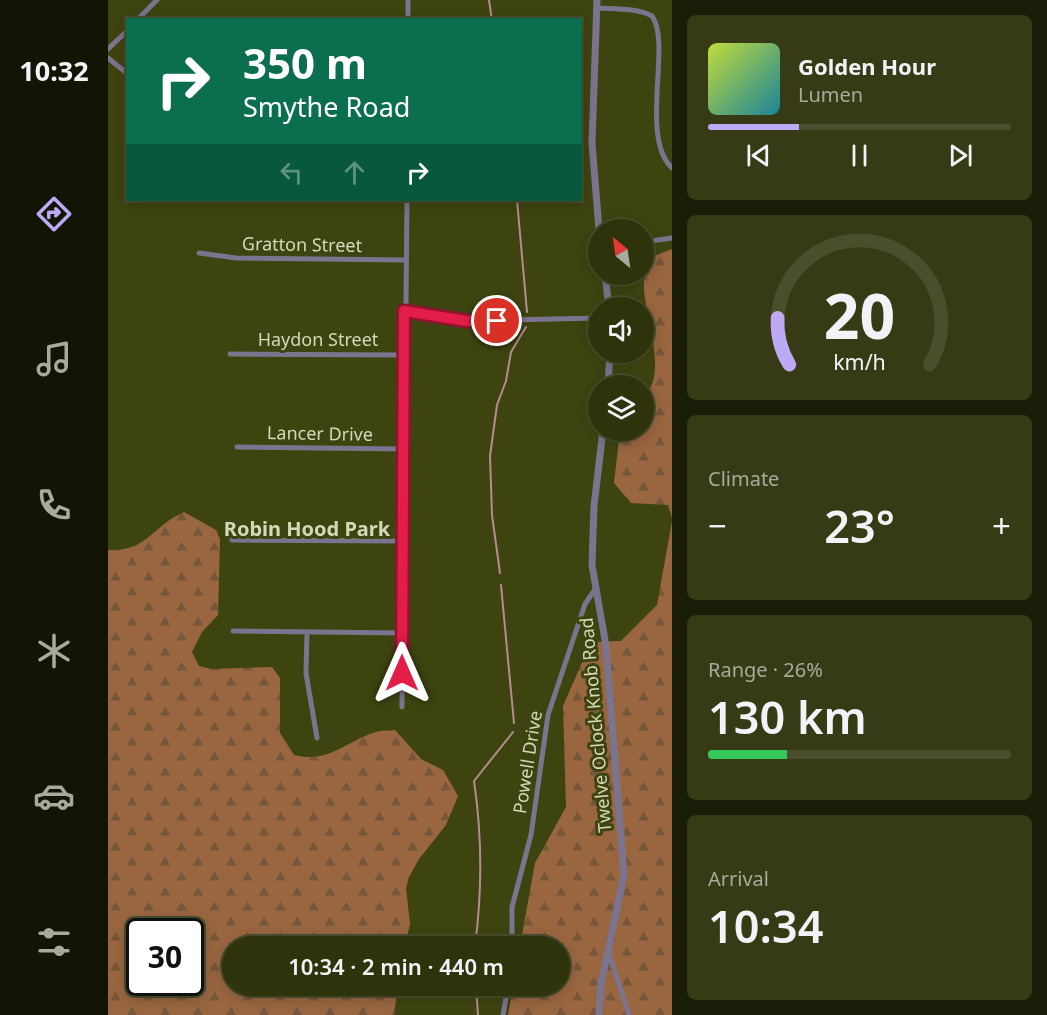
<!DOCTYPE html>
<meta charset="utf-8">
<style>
:root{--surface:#2e330c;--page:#363b15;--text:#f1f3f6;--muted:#a7aa9d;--line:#494e2d;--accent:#bea9f5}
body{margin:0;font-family:"Noto Sans",sans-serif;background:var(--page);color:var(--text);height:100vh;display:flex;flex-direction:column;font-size:22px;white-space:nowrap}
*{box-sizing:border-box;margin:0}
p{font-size:20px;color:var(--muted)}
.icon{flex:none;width:33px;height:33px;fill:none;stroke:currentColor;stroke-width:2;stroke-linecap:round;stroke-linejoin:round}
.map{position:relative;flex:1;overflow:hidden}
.panel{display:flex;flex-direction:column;gap:15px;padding:15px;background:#191c07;width:375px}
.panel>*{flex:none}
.banner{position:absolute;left:18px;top:18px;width:456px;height:183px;border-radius:0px;box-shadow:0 3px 15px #0003,0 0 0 2px var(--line);background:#0b6e4f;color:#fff;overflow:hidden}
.needle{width:39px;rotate:331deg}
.tools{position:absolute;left:480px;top:219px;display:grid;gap:12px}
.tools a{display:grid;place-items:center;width:66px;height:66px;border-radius:50%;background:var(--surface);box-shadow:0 3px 15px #0003,0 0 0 2px var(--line);font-size:30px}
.speed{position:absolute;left:18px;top:918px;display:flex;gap:12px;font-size:30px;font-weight:700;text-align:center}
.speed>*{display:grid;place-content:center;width:78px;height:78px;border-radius:50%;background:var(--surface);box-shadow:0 3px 15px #0003,0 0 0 2px var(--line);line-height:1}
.speed .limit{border:3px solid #111;border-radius:9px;background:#fff;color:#111}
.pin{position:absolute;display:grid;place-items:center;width:51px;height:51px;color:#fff;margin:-26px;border:3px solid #fff;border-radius:50%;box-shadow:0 2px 6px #0007}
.me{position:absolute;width:66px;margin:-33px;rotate:0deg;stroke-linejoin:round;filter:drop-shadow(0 0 4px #0008)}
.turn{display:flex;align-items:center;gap:21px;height:126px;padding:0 18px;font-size:27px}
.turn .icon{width:78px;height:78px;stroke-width:2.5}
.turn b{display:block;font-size:42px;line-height:51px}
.lanes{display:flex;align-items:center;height:57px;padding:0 18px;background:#0003;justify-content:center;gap:30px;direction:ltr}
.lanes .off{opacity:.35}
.big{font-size:45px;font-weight:600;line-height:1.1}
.panel .widget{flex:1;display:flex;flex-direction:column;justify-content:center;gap:9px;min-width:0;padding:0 21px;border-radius:9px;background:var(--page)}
.panel .dial{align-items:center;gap:0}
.dial svg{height:156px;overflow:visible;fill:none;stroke:var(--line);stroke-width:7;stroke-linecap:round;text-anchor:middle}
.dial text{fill:var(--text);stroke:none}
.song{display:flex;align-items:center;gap:18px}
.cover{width:72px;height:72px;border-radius:9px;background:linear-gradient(135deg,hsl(70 70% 55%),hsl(190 70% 35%))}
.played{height:6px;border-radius:3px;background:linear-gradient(90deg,var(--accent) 30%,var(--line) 30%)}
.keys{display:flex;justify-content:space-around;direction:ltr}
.heat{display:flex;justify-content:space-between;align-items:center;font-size:33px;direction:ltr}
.charge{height:9px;border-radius:4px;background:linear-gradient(90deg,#34c759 26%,var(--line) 0)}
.trip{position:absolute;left:114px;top:936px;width:348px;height:60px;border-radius:30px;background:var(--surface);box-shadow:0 3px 15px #0003,0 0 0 2px var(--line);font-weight:600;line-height:60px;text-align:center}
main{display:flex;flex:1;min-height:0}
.dock{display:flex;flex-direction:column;width:108px;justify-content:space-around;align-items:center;background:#121405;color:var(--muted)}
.dock .icon{width:42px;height:42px}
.dock .selected{color:var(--accent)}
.dock b{font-size:27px;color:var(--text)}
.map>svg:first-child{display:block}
</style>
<main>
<nav class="dock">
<b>10:32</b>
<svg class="icon selected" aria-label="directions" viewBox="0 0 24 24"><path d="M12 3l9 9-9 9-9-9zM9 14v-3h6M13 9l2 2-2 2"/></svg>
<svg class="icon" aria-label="music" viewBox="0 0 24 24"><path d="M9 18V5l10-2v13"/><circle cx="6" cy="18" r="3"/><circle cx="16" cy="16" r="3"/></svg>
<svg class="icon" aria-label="phone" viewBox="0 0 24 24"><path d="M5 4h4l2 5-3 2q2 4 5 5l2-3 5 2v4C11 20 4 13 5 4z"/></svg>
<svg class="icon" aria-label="climate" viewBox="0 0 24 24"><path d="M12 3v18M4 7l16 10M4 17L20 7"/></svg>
<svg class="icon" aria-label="car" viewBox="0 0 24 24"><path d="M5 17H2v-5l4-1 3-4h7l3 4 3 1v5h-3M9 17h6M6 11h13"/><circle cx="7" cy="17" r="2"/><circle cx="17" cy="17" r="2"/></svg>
<svg class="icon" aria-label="filters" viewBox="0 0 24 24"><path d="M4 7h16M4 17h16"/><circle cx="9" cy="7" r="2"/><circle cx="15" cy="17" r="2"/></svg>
</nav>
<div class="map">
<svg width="564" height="1015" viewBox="0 0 564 1015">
<defs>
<pattern id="forest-firs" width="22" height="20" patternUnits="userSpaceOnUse" patternTransform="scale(1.5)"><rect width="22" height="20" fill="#9a6640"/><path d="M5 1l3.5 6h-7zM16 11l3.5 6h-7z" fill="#76573c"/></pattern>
</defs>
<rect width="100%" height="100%" fill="#3e4410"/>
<!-- forest -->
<path fill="url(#forest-firs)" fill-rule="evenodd" d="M564,249V518L560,505L523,503L506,483L512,431L536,430V396C562,373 534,312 536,282C536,274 540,266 541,258Z
M76,512L108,530L112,539L110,615L94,632L84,652L91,666L103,669L164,667L172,678V733L186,755C221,764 238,741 268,732C273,730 281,731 287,730L313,759L335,770L350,796L338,825L311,859L301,877L298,888L302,924L297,946H124V986H290L286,1015H0V550C39,552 43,527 76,512ZM32,932H82V982H32Z
M564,521V1015H400L405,986H452V946H412L427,863L458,807L455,706L483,642L513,641L549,605Z"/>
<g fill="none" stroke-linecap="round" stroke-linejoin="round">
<!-- stream -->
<path stroke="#b58b91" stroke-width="2" d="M381,0L384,20
M409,200L419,312
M392,573L384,515L382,456L389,405L398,381L403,352L418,327
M393,585L406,723
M367,946C374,893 374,835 366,781L405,732
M368,986L370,1015"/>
<!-- minor -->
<path stroke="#7a748e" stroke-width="5" d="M300,0V20
M490,8C506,9 530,8 544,16C564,43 531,137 564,168
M29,20L49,0
M0,49L20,30
M0,58L20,74
M536,242L564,238
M91,253L128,258L298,260
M296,311L359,321L490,318
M122,354L297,355
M129,447L295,449
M124,540L296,541
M125,631L294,633
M199,632L198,673L209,738
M294,707L299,200
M404,946V907L423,835L440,715L477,604L488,588
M500,951L521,1015
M395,1015L400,986"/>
<!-- tertiary -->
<path stroke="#7a748e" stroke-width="7" d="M489,0L484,143L491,230
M497,274L501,308
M500,386L502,352
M491,1015L493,984L516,875L498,646L484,565L486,506L495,430"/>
</g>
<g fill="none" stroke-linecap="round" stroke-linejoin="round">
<defs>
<path id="route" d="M294,673L296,311L359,321H389"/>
</defs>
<!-- route casing -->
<use href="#route" stroke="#92132f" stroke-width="15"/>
<!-- route -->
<use href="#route" stroke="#e11d48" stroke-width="10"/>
</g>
<g text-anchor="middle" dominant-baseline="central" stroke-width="6" stroke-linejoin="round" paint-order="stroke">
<!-- street labels -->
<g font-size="18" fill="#d3d9b8" stroke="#3e4410">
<text transform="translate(194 244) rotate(1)">Gratton Street</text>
<text x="210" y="339">Haydon Street</text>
<text transform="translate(212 433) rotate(1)">Lancer Drive</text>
<text transform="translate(487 725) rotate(-95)">Twelve Oclock Knob Road</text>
<text transform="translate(419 762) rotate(-81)">Powell Drive</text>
</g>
<!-- neighbourhood labels -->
<g font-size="20" font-weight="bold" fill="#d3d9b8" stroke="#3e4410">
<text x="199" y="528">Robin Hood Park</text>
</g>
</g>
</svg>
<div class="tools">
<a><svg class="needle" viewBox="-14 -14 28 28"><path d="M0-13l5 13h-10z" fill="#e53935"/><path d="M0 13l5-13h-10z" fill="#a7aa9d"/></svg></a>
<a><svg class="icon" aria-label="sound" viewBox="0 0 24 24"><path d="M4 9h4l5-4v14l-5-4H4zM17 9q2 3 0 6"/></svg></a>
<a><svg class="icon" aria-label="layers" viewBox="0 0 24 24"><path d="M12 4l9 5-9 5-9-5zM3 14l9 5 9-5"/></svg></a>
</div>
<div class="speed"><div class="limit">30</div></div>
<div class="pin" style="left:389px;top:321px;background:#d93025"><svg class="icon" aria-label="arrive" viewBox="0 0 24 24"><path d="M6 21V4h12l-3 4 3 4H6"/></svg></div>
<svg class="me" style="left:294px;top:673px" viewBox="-20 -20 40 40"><path d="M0-17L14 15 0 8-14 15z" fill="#e11d48" stroke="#fff" stroke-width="4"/></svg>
<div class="trip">10:34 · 2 min · 440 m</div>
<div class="banner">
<div class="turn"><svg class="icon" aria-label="right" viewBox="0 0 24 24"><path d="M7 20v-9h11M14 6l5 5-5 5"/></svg><div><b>350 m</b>Smythe Road</div></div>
<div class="lanes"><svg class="icon off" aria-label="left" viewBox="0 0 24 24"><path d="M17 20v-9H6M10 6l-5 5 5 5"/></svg><svg class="icon off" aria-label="ahead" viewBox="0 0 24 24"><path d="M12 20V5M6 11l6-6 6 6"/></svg><svg class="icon" aria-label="right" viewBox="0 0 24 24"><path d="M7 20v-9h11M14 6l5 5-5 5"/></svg></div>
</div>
</div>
<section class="panel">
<div class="widget">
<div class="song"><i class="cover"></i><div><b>Golden Hour</b><p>Lumen</p></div></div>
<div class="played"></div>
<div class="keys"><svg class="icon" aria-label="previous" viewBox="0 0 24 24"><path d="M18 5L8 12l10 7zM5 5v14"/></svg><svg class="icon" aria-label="pause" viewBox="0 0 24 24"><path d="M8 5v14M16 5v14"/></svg><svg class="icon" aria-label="next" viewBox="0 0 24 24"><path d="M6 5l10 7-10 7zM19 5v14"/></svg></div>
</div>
<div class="widget dial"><svg viewBox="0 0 100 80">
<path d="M14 69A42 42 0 1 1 86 69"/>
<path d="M14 69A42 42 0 0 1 8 45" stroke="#bea9f5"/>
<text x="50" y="56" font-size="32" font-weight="700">20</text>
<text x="50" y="72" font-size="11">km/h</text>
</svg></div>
<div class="widget"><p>Climate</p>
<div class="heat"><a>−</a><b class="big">23°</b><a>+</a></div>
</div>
<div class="widget"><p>Range · 26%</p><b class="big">130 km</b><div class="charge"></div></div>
<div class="widget"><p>Arrival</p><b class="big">10:34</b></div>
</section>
</main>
